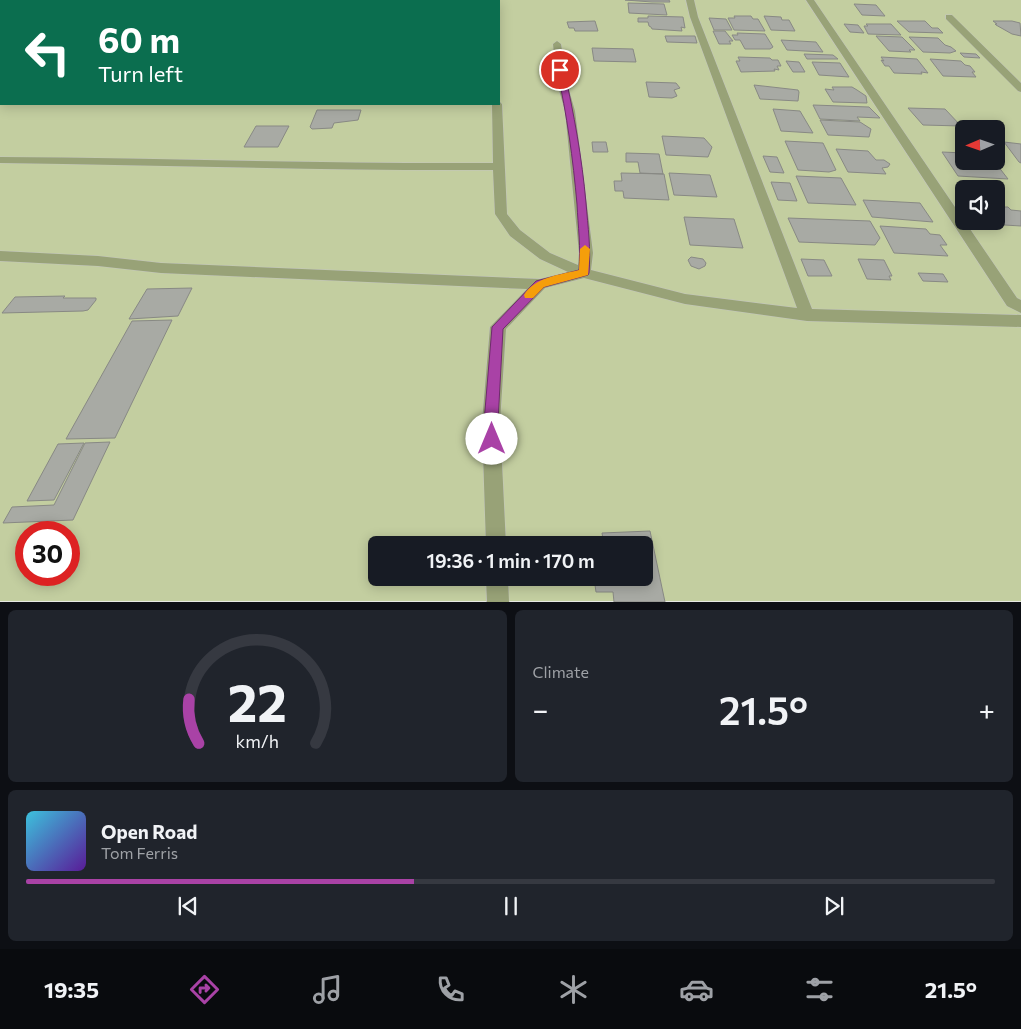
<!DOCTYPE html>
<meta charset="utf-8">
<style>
:root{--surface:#171b24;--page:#20242c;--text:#f1f3f6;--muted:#9ea1a6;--line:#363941;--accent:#a942a6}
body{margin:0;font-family:Commissioner,sans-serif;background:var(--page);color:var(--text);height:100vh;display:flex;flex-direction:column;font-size:19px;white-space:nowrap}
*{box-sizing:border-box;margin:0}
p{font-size:16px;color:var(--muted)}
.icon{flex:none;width:28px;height:28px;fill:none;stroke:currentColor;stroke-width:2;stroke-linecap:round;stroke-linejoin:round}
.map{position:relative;height:602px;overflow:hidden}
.details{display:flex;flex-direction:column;gap:8px;padding:8px;background:#0d0f14;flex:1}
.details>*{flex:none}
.hud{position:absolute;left:0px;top:0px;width:500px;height:105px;box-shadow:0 2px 12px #0003;background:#0b6e4f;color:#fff;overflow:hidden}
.needle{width:32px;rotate:268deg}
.buttons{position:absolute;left:955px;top:120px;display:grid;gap:10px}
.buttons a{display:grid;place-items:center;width:50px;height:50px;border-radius:8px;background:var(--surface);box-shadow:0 2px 12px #0003;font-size:25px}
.speed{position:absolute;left:15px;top:521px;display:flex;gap:10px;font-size:25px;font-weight:700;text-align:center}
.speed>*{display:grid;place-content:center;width:65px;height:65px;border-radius:50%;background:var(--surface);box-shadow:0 2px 12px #0003;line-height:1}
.speed .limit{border:8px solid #d22;background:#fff;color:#111}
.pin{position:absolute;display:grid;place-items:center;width:42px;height:42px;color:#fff;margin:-21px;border:2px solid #fff;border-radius:50%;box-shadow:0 1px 5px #0007}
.me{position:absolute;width:55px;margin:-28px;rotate:0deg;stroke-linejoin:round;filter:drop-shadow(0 0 4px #0008)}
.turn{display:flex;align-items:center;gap:18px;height:105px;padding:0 15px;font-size:22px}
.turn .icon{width:65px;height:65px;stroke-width:2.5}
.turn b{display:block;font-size:35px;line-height:42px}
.big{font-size:38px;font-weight:600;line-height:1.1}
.details .widget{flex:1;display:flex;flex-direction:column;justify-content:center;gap:8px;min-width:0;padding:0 18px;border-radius:8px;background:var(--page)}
.details .dial{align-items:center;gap:0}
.dial svg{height:130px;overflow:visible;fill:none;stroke:var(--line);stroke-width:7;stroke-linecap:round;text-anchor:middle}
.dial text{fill:var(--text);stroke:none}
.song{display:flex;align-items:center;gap:15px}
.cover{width:60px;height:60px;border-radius:8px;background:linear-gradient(135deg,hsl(190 70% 55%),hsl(270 70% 35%))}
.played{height:5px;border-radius:2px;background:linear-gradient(90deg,var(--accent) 40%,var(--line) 40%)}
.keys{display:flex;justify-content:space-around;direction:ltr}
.heat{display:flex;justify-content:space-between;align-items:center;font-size:28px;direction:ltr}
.details .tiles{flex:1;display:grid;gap:8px;grid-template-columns:1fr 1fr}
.widget:last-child{grid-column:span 2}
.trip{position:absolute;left:368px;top:536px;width:285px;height:50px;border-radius:8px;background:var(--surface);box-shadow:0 2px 12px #0003;font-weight:600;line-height:50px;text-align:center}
.tab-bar{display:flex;height:80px;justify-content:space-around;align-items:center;background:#090b0e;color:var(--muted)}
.tab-bar .icon{width:35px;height:35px}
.tab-bar .on{color:var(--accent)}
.tab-bar b{font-size:22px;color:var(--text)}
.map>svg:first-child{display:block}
</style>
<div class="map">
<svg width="1021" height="602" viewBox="0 0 1021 602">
<rect width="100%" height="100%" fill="#e5e7e1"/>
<!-- green -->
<path fill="#c3cea0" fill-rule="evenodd" d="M0,0H1021V601H0ZM1,1H499V104H1ZM964,129H996V161H964ZM964,189H996V221H964ZM26,532H69V575H26ZM376,545H644V578H376Z"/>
<!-- building -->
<path fill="#a8aaa4" stroke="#888984" d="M355,0H449L355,1Z
M669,0L670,2H652L625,0Z
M628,3L664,4L667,15L629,13Z
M854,4L876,5L885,16L862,15Z
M648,16L683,17L685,28L681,27L682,31L652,29L651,27L649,26L648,22H638V18H648Z
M734,16H751L753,19H758L765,31L734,30L728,18H735Z
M764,16L781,17L782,20H789L795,31L771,30Z
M709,18L726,19L732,30H714Z
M595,21L598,31H575L574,28H569L567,22Z
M897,21H925L932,28H938L943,33L909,32Z
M993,21H1012L1020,23L1021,36L1012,34L996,25L995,24H997Z
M844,24L858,25L864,33L850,32Z
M866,24H891L901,35L868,34L864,26H868Z
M713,31H725L733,41H729L731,44H719Z
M737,33L765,34L773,47L770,49H745L740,40H735L732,35H738Z
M665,36H695L697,43L667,42Z
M876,36L902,37L915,50H909L911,52L889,51Z
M909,37L938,38L945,45L951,47L956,51L950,53L923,52Z
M781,40L816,42L823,52L787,50Z
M592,48L633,49L636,62L594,61Z
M960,53L976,54L980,58L964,57Z
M804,54L833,55L838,59H807Z
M738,57L770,58L772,60H778L781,66H777L779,70L774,69L775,71L741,72L736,61H740Z
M881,57L917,59L928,73L921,72L922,74L894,73L889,66H885L881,60L884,61Z
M930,59L961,61L965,65L970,66L975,72H972L976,77L943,76Z
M786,61L799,62L805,72H793Z
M812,62L840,63L849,77L819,75Z
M646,82L676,83L680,88L674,90L677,96L672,98L649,97Z
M754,85L798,90L799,92L798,101L760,99Z
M832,87H852L857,90L866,96L867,103L833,102L825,89L834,90Z
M813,105L869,107L880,118L857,117L860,121L820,119Z
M908,108L945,109L961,126L923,125Z
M773,109L800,111L813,133L781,131Z
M317,110H361L358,120L334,123L332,128L312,129L310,127Z
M820,120L860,122L871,129L869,137L828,135Z
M256,126H289L278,147H244Z
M662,136L704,138L712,147L708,157L666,155Z
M785,141L823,143L836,170L829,172L798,170Z
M592,142H606L608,152H593Z
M1004,142L1021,144V163L1019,162Z
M836,149L868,151L876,160H884L890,164L888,167L882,168L886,174L848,172Z
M942,152L964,153V161H994L1008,179L958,176Z
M626,153L659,154L663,174L640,173L638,162H626Z
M763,156L777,157L784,173L770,172Z
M621,173L664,174L669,200L624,198L623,191H615L614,181H622Z
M669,173L710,175L717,197L674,195Z
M796,176L841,178L856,205L808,203Z
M771,182L790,183L797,201L778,200Z
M863,200L920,203L933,222L872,217Z
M996,207H1008L1011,210L1021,211V226L988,224L986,221H996Z
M684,217L734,219L743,248L690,245Z
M788,218L870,221L880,238L875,245L799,242Z
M880,226L926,229L930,234L940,235L947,245H940L948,256L894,253Z
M691,257L703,259L706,263L705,266L699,269L691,266L688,260Z
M801,259L824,260L832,276H808Z
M858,259L884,260L892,276H889L891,280L867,279Z
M918,273L943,274L948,282L923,281Z
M192,288L178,316L129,319L147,289Z
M65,296L63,298H96V300L88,310L83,311L2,313L15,297Z
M172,320L115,438L66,439L132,321Z
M110,442L73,520L3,523L12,507L54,505L85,443Z
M84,443L54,500L27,501L58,444Z
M650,531L665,602H614L613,592H596L594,578H644V545H604L602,533Z"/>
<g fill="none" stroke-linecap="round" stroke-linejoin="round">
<defs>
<path id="minor" d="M488,0H496V1H488Z
M686,0H694L698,17L812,309L1021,315V327L807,321L685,304L584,278L545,288L506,329L500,422L506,545H486L482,422L490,327L527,289L161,273L98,266L0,261V251L98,256L161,263L540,279L568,272L540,259L510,236L495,214L493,170C329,171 164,165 0,163V157C164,158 329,164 493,163L492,104H499V101L502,104L507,214L520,230L550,253L578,265L579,253L565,111L557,83L553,44L557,41L561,44L567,83L575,111L593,253L591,270L685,294L797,308L690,17Z
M806,0H814L1017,298L1021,300V313L1007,306Z
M946,15H952L1021,83V92L1018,91L946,19Z
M486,578H508L509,602H487Z"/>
</defs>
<!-- minor casing -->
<use href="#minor" stroke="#c3c5bf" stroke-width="1"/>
<!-- minor -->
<use href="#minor" fill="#98a277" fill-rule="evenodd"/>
</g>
<!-- route -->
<path fill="#a942a6" stroke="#6e2b6c" d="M560,68L564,70C574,114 582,158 586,203C588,227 591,249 589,273L588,275L544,287L503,329L498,422L499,439L497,444L492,446L487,444L485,439L484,422L492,327L536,281L579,270C581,248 578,226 577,204C573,159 567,115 557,70Z"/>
<!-- slow -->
<path fill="#f59e0b" d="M585,245L590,249L588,275L544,287L533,298H525L524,295C535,277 559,275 579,270L580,249Z"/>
</svg>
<div class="buttons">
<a><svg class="needle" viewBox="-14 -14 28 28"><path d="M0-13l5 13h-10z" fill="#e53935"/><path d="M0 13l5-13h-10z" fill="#9ea1a6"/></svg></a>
<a><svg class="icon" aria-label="sound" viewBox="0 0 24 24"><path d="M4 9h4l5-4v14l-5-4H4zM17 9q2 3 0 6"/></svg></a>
</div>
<div class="speed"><div class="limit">30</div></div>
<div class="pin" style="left:560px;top:70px;background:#d93025"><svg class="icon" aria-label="arrive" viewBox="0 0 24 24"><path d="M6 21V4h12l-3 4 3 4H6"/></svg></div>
<svg class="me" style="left:492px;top:439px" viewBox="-20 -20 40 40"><circle r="19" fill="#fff"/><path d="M0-13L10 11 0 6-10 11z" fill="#a942a6"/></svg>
<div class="trip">19:36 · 1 min · 170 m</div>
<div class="hud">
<div class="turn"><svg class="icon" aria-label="left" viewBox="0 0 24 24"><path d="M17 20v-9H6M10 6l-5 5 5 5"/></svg><div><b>60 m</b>Turn left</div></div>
</div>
</div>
<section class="details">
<div class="tiles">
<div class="widget dial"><svg viewBox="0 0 100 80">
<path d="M14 69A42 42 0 1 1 86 69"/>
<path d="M14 69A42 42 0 0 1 8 42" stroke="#a942a6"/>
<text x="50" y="56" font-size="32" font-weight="700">22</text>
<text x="50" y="72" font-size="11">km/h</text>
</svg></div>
<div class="widget"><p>Climate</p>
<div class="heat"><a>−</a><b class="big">21.5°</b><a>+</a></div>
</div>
<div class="widget">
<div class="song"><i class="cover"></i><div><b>Open Road</b><p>Tom Ferris</p></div></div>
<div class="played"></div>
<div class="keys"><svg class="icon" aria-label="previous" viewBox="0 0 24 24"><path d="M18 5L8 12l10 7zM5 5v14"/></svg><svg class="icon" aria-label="pause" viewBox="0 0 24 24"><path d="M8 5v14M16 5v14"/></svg><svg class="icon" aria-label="next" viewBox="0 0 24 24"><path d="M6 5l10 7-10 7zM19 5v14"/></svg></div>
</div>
</div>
</section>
<nav class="tab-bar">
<b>19:35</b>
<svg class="icon on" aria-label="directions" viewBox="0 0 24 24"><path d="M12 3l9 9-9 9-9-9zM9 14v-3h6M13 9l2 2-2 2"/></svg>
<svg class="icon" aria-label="music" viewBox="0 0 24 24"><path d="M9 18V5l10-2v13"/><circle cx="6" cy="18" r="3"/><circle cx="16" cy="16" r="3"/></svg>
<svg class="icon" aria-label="phone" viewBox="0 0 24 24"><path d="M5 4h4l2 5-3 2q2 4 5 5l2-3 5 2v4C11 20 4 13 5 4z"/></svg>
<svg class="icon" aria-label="climate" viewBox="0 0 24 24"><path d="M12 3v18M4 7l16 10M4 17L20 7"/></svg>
<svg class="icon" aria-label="car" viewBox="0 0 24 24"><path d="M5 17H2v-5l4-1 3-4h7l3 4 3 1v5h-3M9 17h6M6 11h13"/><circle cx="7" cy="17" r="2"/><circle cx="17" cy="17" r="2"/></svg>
<svg class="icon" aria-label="filters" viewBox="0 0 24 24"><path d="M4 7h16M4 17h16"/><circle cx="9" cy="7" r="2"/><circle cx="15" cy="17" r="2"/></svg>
<b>21.5°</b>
</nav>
